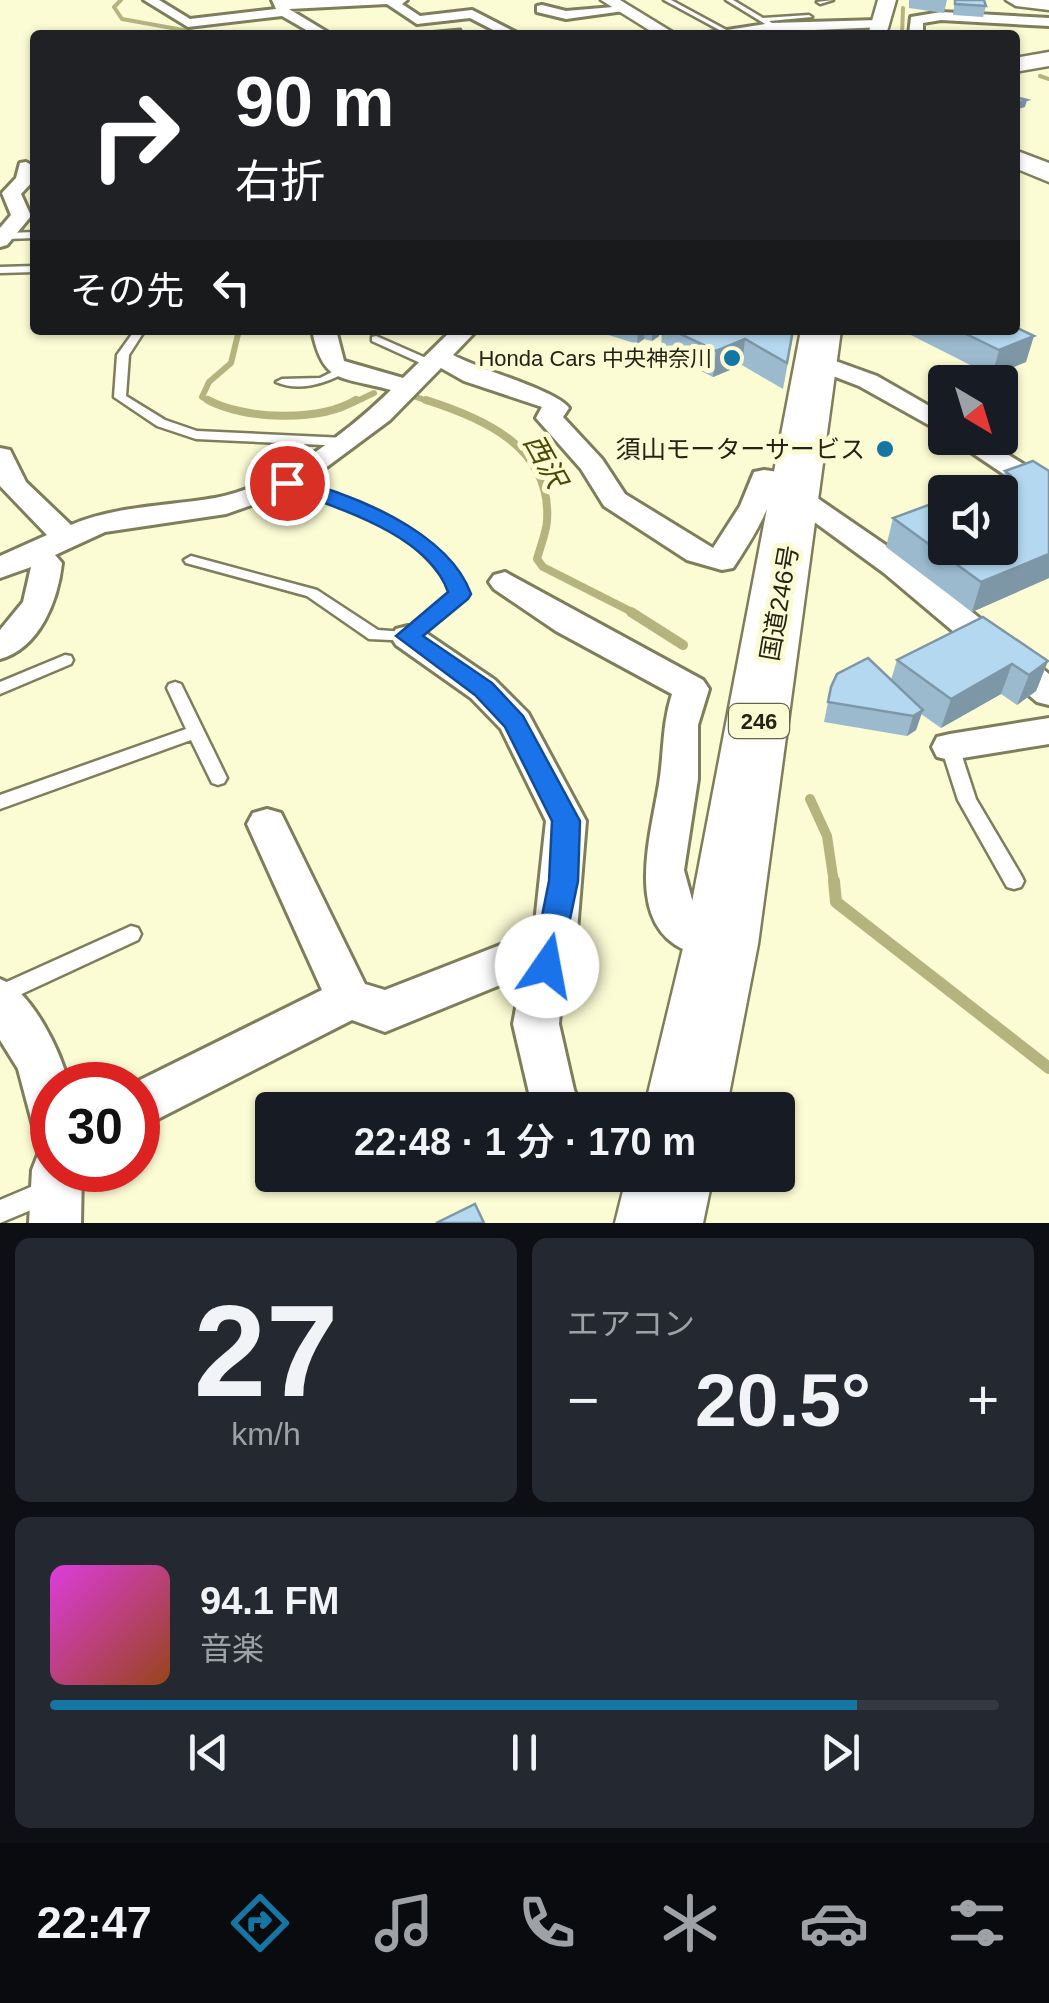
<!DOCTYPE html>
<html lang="ja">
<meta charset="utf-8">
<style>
:root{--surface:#171b24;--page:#242831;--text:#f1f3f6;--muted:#9ea1a6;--line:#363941;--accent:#1676a3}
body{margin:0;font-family:Arial,"Noto Sans JP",sans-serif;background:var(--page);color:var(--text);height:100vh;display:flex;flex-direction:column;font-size:38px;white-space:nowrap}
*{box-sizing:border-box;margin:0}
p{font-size:32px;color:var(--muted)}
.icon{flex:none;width:55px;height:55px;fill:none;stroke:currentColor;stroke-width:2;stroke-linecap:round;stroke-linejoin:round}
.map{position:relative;height:1223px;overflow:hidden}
.drawer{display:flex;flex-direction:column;gap:15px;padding:15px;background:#0d0f14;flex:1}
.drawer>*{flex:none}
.guide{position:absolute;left:30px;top:30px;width:990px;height:305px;border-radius:10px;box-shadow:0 2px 8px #0004;background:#202124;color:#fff;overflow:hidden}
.needle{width:65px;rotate:142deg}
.tools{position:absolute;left:928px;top:365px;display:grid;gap:20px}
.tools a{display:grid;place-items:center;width:90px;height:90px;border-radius:10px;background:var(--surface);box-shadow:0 2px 8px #0004;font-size:50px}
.speed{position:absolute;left:30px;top:1062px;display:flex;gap:20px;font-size:50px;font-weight:700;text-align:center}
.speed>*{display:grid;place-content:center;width:130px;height:130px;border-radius:50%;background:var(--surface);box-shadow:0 2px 8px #0004;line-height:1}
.speed .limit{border:15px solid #d22;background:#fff;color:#111}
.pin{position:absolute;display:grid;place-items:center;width:85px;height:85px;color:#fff;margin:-42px;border:5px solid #fff;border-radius:50%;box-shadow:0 2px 10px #0007}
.me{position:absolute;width:110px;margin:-55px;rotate:12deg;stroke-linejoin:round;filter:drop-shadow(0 0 8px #0008)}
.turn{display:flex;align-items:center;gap:35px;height:210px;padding:0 40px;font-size:45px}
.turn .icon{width:130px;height:130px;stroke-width:2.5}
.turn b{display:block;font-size:70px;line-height:85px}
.then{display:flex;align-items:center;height:95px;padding:0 40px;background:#0003;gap:20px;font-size:38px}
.big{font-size:75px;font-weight:600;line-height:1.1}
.drawer .tile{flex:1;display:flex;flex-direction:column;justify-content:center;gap:15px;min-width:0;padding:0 35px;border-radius:15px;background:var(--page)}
.drawer .dial{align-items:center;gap:0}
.dial b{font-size:130px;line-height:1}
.song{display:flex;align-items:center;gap:30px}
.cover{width:120px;height:120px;border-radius:15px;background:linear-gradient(135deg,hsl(300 70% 55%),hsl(20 70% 35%))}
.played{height:10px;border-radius:5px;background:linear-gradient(90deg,var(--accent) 85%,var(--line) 85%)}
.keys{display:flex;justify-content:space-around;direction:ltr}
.heat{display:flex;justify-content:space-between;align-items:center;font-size:55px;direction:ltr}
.drawer .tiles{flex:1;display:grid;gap:15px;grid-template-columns:1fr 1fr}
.tile:last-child{grid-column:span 2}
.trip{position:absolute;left:255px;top:1092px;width:540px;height:100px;border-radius:10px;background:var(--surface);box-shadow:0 2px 8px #0004;font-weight:600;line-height:100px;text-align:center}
.dock{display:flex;height:160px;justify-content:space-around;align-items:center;background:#090b0e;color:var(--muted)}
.dock .icon{width:70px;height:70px}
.dock .on{color:var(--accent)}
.dock b{font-size:45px;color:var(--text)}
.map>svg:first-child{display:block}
</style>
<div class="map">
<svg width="1049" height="1223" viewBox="0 0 1049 1223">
<rect width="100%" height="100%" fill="#fbfbd4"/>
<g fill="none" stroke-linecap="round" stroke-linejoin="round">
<!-- stream-far4 -->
<path stroke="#b5b47f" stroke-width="4" d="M121,0L114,7L122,19L194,32L189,35
M902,35L903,8
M1040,76L1049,79"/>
<!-- stream-far3 -->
<path stroke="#b5b47f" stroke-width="6" d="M413,396L434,403
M212,403L202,397L209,382L231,363L239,330
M353,403L374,393"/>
<!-- stream-far2 -->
<path stroke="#b5b47f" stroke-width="8" d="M208,400C245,420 320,422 356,400
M426,400C483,418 552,447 547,521C546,534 540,547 537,559L543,567L636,614"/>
<!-- stream-far1 -->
<path stroke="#b5b47f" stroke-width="10" d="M631,612L683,645
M810,799L827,836L834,883"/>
<!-- stream -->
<path stroke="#b5b47f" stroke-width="12" d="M834,881L836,902L1049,1068"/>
<defs>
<path id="service" d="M664,0H671L730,32L725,33Z
M726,0H733L763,18L809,15L812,17L769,21L790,35H783Z
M833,0L820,4L817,2Z
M460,30L458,33L424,35L427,33Z
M35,232V238L7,239L2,236L7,233Z
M35,266V272L0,273V267Z
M135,330H145L129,355L126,396L165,420L197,431L345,438L351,442L345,446L196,439L157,426L114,397L117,355Z
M376,336L435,362L437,364L435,366H427L372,341V337Z
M342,367L348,370L346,372C325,384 298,392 276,382L282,379L320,378Z
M287,479C338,493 397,512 436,549C450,562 459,577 467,594L413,641L369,639L307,596L186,563L184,560L191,556L317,590L378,630L405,632L452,593C419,528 347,507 282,486L280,483Z
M65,655L71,656L73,660L71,664L0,694V682Z
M175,682L181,684L183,688L227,778L224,783L218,785L212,783L191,740L0,809V795L186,729L167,688L169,684Z
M950,741L956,743L959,747L976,799L1021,875L1024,881L1021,887L1014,889L1007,887L958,800L941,747L944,743Z
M131,926L138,928L141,934L138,940L0,1004V985Z
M47,1180L55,1184L59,1192L55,1200L0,1223V1200Z"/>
<path id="minor" d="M144,0H159L190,19L276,9L272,0H407L402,4L420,16L472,10L517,33L503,35L470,18L417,24L387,4L289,9L332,35H315L282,16L188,27Z
M542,5L566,11L625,6L631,10L566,19L537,12V6Z
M941,12L1049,18V26L941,20L923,23V35H909L911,17Z
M879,20L884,21V27L695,35L772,23Z
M26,162L35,167L34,180L21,194L31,216L7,245L0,247V228L11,215L2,193L16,178L20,163Z
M312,330H336L344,361L403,378L452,330H477L453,355C480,370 556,390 569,408L563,417L602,459L625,494L713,548L740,506L754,472L764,470L809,476L813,482L804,489L906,559L1049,674V705L1037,702L884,573L787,502L783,496L789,489L775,488C767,515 749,544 733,568L722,570L687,560L604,506L581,469L536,418L542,407L464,381L441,368L390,420L297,489L226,514L105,532L55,555L62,563C58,600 40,648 0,659V630L23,602L31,567L0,578V556L47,535L0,486V448L10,450L26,482L71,525C115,506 168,506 215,498C276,487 347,433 391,390C341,376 323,385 312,330Z
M816,354L877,376L945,415V434L859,386L807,366L804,361Z
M950,438H981L1049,480V501L1039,498Z
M505,572L703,680L709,689L698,725V779L684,870L696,914L736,931L743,944L736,957C719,963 710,959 693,953C622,930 650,839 659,784C664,753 662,725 672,694L556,631L494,589L489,582L494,575Z
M408,626L420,629L495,680L528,713L586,821L576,943L562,989L559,1024L574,1090L583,1110H533L513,1024L522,976L385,1032L352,1020L138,1129V1085H130L322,990L247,824L253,813L267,809L281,813L365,984L385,990L534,932L546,821L501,729L471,698L396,645L391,637L396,629Z
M1049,718V744L950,760L937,757L932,747L937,737L950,734Z
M0,979C32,991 61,1052 69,1085H52V1140L35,1133L18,1069L0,1040Z
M52,1146V1170H82L81,1223H29L32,1170L39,1152Z"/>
<path id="tertiary" d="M601,0H620L677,35H657Z"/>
<path id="secondary" d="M878,0H896L886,35H868Z"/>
<path id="primary" d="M1006,0H1049V10L1016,6Z
M1015,150L1049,163V182L1015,168Z"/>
<path id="trunk" d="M1049,52V66L1015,72V58Z
M801,330H841L758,944L726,1110H644L684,944Z
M627,1175H713L703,1223H615Z"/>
</defs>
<!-- service casing -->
<use href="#service" stroke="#7f7e5c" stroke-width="5"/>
<!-- minor casing -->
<use href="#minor" stroke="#7f7e5c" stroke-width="6"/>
<!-- tertiary casing -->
<use href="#tertiary" stroke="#7f7e5c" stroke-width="5"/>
<!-- secondary casing -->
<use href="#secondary" stroke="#7f7e5c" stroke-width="5"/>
<!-- primary casing -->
<use href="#primary" stroke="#7f7e5c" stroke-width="5"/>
<!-- trunk casing -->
<use href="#trunk" stroke="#7f7e5c" stroke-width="5"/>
<!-- service -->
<use href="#service" fill="#fff" fill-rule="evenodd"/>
<!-- minor -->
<use href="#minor" fill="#fff" fill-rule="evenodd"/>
<!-- tertiary -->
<use href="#tertiary" fill="#fff" fill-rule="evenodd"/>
<!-- secondary -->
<use href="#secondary" fill="#fff" fill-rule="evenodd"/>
<!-- primary -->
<use href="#primary" fill="#fff" fill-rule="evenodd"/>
<!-- trunk -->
<use href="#trunk" fill="#fff" fill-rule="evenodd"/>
</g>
<!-- wall -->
<path fill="#9bbace" d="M909,0H947L944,13L909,8Z
M955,0H984L986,6L983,17L953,15Z
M599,330H659V336L652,341L644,339L637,344L599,332Z
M662,330H794L783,389L742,365L713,377L661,351Z
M901,330H1015L1026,362L992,376Z
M1005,471H1049V578L972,612L886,547L893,518L1003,478Z
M897,660L1048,661L1036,691L1017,705L1001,694L941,728L921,714L916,730L907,736L824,722L831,687L891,680Z"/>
<!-- shaded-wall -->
<path fill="#7e97a7" d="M1027,100L1025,107L1015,110V104Z
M638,330H645L644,339L637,344Z
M652,330H659V336L652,341Z
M1034,336L1026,362L992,376L999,350Z
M745,339L742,365L713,377L716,351Z
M1049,554V578L972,612L981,582Z
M1048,661L1036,691L1017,705L1029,675Z
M1012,664L1001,694L941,728L951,699Z
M923,710L916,730L907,736L913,716Z"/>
<!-- building -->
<path fill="#b4d8ef" stroke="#7e97a7" stroke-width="2.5" d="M955,0H984L986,6L955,4Z
M1015,97L1027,100L1015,104Z
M1015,327L1034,336L999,350L958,330H1015Z
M672,330H793L787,363L745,339L716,351Z
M1033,461L1049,471V554L981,582L893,518L945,499V548H1000V492H963L1010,475L1005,471Z
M983,617L1048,661L1029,675L1012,664L951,699L897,660Z
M868,658L923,710L913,716L828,702L831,687L837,674Z
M475,1204L484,1223H436Z"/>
<!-- route -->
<path fill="#1a73e8" stroke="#114b97" stroke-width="2.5" d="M287,477C349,493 448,530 471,594L468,599L423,636L492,683L523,716L580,821L578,881L558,976L547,979L536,976L532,966L549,881L552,821L505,727L475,695L396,636L448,592C428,533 333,507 280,487L277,483Z"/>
<!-- markers -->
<g fill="#1676a3" stroke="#fbfbd4" stroke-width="4">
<circle cx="732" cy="358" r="10"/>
<circle cx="885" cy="449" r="10"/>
</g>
<g text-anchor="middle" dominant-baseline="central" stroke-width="10" stroke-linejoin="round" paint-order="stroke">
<!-- far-poi labels -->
<g font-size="22" fill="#242416" stroke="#fbfbd4" text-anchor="end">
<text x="712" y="358">Honda Cars 中央神奈川</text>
</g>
<!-- shield labels -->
<rect fill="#fbfbd4" stroke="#64644f" stroke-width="2.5" x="729" y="704" width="60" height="34" rx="8"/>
<g font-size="22" font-weight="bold" fill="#242416">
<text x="759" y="721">246</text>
</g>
<!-- poi labels -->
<g font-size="25" fill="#242416" stroke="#fbfbd4" text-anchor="end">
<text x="865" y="449">須山モーターサービス</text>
</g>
<!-- street labels -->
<g font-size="25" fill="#242416" stroke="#fbfbd4">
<text transform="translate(779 603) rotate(-80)">国道246号</text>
</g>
<!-- water labels -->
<g font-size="28" font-style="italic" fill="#4c4906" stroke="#fbfbd4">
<text transform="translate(545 461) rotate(61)">西沢</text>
</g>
</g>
</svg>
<div class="tools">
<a><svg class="needle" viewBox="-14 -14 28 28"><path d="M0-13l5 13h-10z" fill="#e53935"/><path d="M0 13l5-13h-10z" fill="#9ea1a6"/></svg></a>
<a><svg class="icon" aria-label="sound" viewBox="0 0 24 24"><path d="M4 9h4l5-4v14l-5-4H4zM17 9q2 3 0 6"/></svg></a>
</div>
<div class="speed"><div class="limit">30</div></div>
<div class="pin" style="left:287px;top:483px;background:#d93025"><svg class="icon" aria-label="arrive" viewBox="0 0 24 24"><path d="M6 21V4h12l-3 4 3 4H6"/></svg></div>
<svg class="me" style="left:547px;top:966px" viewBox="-20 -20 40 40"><circle r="19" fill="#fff"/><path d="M0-13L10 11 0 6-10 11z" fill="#1a73e8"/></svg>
<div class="trip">22:48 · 1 分 · 170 m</div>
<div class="guide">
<div class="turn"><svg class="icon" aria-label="right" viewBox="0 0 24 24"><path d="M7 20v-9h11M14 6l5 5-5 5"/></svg><div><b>90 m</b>右折</div></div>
<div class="then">その先<svg class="icon" aria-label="left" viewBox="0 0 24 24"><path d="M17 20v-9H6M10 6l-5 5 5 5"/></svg></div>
</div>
</div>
<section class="drawer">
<div class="tiles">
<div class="tile dial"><b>27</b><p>km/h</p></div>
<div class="tile"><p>エアコン</p>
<div class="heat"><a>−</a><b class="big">20.5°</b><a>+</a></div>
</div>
<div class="tile">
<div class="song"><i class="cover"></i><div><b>94.1 FM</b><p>音楽</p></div></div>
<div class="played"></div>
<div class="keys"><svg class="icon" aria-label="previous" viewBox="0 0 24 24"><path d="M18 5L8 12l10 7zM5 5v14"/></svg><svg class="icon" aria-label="pause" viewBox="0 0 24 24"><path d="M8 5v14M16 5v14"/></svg><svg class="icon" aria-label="next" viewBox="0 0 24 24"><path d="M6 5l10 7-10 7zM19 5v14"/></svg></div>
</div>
</div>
</section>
<nav class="dock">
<b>22:47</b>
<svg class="icon on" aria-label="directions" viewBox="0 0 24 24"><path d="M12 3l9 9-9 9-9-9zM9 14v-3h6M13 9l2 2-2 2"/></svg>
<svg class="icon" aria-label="music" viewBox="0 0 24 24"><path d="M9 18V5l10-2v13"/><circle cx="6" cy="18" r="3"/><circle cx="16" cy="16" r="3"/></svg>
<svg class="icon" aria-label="phone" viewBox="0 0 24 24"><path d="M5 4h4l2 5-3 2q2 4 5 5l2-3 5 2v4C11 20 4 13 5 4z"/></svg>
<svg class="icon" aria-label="climate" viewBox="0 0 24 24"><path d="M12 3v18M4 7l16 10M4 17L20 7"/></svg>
<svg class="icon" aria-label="car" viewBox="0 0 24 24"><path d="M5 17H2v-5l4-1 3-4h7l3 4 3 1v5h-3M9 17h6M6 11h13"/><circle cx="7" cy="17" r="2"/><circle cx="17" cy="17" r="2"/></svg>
<svg class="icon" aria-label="filters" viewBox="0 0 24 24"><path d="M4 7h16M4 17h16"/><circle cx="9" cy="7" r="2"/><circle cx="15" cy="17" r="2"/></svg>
</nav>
